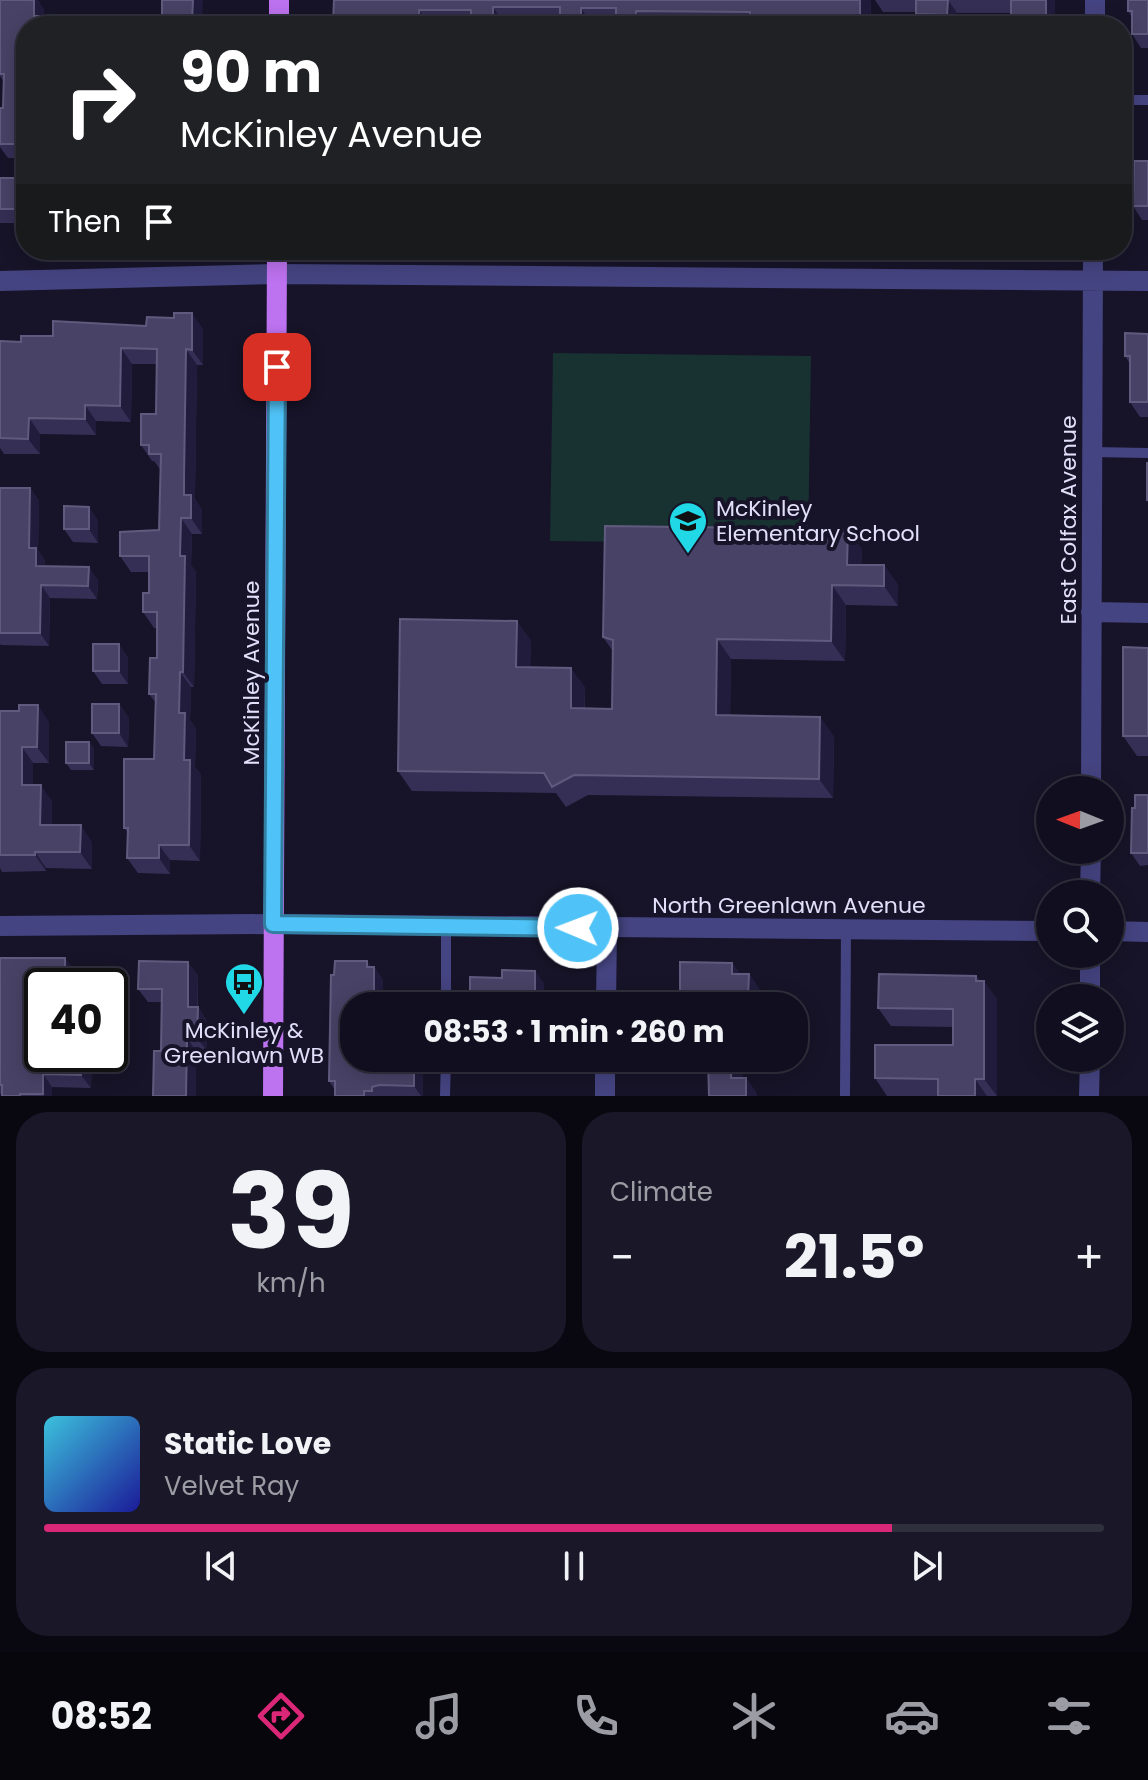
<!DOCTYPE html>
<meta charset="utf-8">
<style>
:root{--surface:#110f1f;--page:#1a1828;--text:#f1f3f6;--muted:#9c9ca4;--line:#302f3d;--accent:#db2777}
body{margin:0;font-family:Poppins,sans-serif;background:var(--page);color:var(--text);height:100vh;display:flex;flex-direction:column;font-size:30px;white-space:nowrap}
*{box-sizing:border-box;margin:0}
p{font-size:26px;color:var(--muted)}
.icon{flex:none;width:44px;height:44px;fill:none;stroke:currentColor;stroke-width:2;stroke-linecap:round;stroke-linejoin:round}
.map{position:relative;height:1096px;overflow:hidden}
.sheet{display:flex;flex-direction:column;gap:16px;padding:16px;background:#090811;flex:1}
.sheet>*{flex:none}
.hud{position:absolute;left:16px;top:16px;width:1116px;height:244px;border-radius:32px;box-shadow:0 4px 20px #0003,0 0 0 2px var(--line);background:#202124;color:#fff;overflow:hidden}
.needle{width:52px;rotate:271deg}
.fabs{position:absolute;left:1036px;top:776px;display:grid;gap:16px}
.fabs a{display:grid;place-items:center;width:88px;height:88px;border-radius:50%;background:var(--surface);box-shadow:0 4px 20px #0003,0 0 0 2px var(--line);font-size:40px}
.speed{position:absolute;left:24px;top:968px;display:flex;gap:16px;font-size:40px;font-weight:700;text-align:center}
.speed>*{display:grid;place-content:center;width:104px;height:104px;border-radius:50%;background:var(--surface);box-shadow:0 4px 20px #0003,0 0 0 2px var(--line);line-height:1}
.speed .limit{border:4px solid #111;border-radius:12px;background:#fff;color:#111}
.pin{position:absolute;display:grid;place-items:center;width:68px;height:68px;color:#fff;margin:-34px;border-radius:16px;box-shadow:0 4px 12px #0006}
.me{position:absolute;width:88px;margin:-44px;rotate:271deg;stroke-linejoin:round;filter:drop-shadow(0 0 6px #0008)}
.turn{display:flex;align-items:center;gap:28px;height:168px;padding:0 32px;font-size:36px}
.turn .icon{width:104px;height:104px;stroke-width:2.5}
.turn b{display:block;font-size:56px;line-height:68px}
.then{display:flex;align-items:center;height:76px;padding:0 32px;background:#0003;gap:16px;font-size:30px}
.big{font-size:60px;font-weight:700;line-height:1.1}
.sheet .card{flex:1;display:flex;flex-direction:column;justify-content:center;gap:12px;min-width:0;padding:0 28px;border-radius:32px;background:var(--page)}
.sheet .dial{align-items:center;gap:0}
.dial b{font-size:104px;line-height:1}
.song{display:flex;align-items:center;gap:24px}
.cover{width:96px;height:96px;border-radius:12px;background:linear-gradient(135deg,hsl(190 70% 55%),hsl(240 70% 35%))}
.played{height:8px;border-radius:4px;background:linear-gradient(90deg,var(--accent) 80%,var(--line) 80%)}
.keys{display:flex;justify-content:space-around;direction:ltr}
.heat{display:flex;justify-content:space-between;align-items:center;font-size:44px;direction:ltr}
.sheet .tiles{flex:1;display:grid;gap:16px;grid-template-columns:1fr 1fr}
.card:last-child{grid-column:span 2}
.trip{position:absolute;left:340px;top:992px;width:468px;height:80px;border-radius:32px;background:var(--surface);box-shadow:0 4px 20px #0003,0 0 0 2px var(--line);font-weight:700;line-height:80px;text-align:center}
.dock{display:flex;height:128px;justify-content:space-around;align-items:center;background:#07060c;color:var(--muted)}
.dock .icon{width:56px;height:56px}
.dock .on{color:var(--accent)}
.dock b{font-size:36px;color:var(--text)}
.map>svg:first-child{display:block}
</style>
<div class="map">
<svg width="1148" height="1096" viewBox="0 0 1148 1096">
<rect width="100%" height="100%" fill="#171429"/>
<!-- green -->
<path fill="#173230" d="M553,353L811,356L808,544L550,541Z"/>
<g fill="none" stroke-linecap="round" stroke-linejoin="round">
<!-- service -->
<path stroke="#454482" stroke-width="10" d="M1122,100H1148
M1093,452L1148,453
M446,1006V926
M445,1096L446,1058
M845,1096L846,928"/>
<!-- minor -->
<path stroke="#454482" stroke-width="20" d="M1095,0V26
M0,281L277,274L1148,281
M1091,612L1148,613
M1091,790L1093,250
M1090,894L1091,850
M0,926L273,924
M1090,998V954
M606,1006L607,928
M605,1096V1058
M1089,1096L1090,1058"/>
<!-- tertiary -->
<path stroke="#454482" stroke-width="20" d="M273,924L1050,931
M1110,931L1148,932"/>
<!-- primary -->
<path stroke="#bd72ef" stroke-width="20" d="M279,26V0
M273,1096L277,250"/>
</g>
<!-- wall -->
<path fill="#352f55" d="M0,0L44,9L26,26V223H0V178H24V158H8L0,147V108H3L4,82L0,76Z
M334,0H869L871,2L870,26H622L619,23H591V26H560V22H503L471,25L430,26H335L333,23Z
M875,0H1055V26L1011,13H957V26H924L916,14V12H883Z
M1148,0V48H1141L1132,34V17L1128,11Z
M1148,161V220H1142L1133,206Z
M203,329V365H197L195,494V499L202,510V534H192L191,565L196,572L194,687H191L190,720L196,729L195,767L201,775L200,861L170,860V874L138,873L127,858L128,833L124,828L154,759L156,703L149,694L157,658V628H154L143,612L149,593V572H131L120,556L159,530L160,469L154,461H152L141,445L156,414L157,364H132L131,422L96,421V435L40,434V454H4L0,448V341L21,342L53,336Z
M1148,334V417H1140L1130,402V364L1125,356Z
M0,488H30L39,501L38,550L45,561V567L98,580L97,599L50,598L49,646L1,645L0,644Z
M98,520V543L73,542L64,529Z
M862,549L861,565H884L898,585V606L846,605L845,661L731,659L730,715L834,736L833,798L588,795L566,807L556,793L412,791L398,771L531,640L530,667L585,687V708L612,709V650L603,637Z
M1148,648V756H1137L1123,736Z
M128,657V684H102L93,671Z
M119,704L129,718L128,747L101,746L92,733Z
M0,711L49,722V763H33V785L52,801V825L92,842V869L46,868V871L2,872L0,868Z
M89,742L94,749V770H71L66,763Z
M1148,795V865L1140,866L1131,853L1135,808Z
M0,958H65L74,971V986H42V998H37L36,1050L42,1054H92L91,1088L52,1087V1096H2L0,1093Z
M732,963L740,974H749L760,990L759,1006H680Z
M374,967L383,980V1006H354V1058H368V1063L423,1069V1096H335V1090L329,1081L334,975Z
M198,975V1007L207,1021V1051H196V1096H153L161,1051L162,1002H148L138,989Z
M976,976L997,999V1096H887L875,1078L953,1045V1027L891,1026L878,1008Z
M544,983L543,1006H450L470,1005Z
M110,1019L130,1033L129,1058L100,1057L98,1054H110Z
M490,1058H534V1064H494Z
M688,1058H743L742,1078H746L757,1094L708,1064L691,1063Z"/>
<!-- shaded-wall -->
<path fill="#211c3c" d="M34,0H38L44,9V16L51,26H41L34,16Z
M193,0H203L202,26H196L192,21Z
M860,0H869L871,2L870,26H860Z
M948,0L957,13V26H955L947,15Z
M1046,0H1055V26H1046Z
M493,7L503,22V26H493Z
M581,8L591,23V26H581Z
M419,10L430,25V26H426L419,16Z
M636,11L646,26H642L636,18Z
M394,16L401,26H393Z
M192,313L203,329V365L192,350Z
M121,348L132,364L131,422L120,406Z
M186,349L197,365L195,499L202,510V534L191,518L184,495Z
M85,405L96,421V435L85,419Z
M29,418L40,434V454L28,439Z
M30,488L39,501L38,550L45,561V579L36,566L29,548Z
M89,507L98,520V543L89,529Z
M181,518L192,534L191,565L196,572L194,687L183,672L180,556Z
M848,529L862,549L861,585L847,565Z
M884,565L898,585V606L884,586Z
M89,567L98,580L97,599L88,586Z
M41,585L50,598L49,646L40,633Z
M832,585L846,605L845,661L831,641Z
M517,621L531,640L530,686L516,667Z
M717,639L731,659L730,735L716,715Z
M119,644L128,657V684L119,671Z
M571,668L585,687L584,728L571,708Z
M180,672L191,687L190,720L196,729L195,767L201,775L200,861L189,845L179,713Z
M119,704L129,718L128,747L119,733Z
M38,705L49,722V763L37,747Z
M820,717L834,736L833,798L819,779Z
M89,742L94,749V770L89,763Z
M22,747L33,763V801L22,785Z
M41,785L52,801V841L40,825Z
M81,825L92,842V869L80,852Z
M159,845L170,860V874L159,858Z
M35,852L46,868V871L35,855Z
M65,958L74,971V986H68L65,981Z
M367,961L374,970V967L383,980V1006H380L374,997L367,967Z
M188,962L198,975L197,1021L188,1007Z
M732,963L743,979L732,974Z
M535,971L544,983L543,1006H538L535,1001Z
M749,974L760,990L759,1006H753L748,998Z
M976,976L984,987V981L997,999V1096L984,1079Z
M28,985L37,998L36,1063L27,1050Z
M359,997L365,1006H359Z
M198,1007L207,1021V1051L197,1038Z
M121,1019L130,1033L129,1058L120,1045Z
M187,1038L196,1051V1096H186Z
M82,1054H92L91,1088L81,1075Z
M358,1058H368V1076L358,1063Z
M414,1058H416L423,1069V1096H421L414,1086Z
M732,1058H743L742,1094L731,1078Z
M43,1074L52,1087V1096H44L43,1094Z
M746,1078L757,1094V1096H746Z
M975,1079L987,1096H975Z"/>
<!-- building -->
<path fill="#484266" stroke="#605b7e" stroke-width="2" d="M0,0H34V16H44V26H26V209H0V178H24V144H0V108H3L4,74H0Z
M162,0H193L192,21H189V26H162Z
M334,0H860V26H795V20H750V12L636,11V18H616V8H581V26H560V7H493V26H471V10H419V16H394L393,26H373V23H333Z
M916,0H948L947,15L916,14Z
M1011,0H1046V26H1011Z
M1128,0H1148V34H1132V11H1128Z
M1134,161H1148V206H1133Z
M174,313H192V350L186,349L184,478V495H191V518H181L180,556H185L183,672H180L179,713H185L184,760H190L189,845H159V858H127L128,828H124V759H154L156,694H149L150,658H157V612H143V593H149V556H120V532L159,530L161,454H149V445H141V414H156L157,349L121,348L120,406L85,405V419L29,418L28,439L0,438V341L21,342V336H53V321L146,326L147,317L174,318Z
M1125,333L1148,334V402H1130V356H1125Z
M1147,463H1148V500H1147Z
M0,488H30L29,548H36V566L89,567L88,586L41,585L40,633H0Z
M64,506L89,507V529H64Z
M605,526L848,529L847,565H884V586L832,585L831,641L717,639L716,715L820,717L819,779L574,775L552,787L544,773L398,771L400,619L517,621L516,667L571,668V708L612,709L613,640L603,637Z
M93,644H119V671H93Z
M1123,647L1148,648V736H1123Z
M92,704H119V733H92Z
M19,705H38L37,747H22V785H41L40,825H81L80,852H35V855H0V711H19Z
M66,742H89V763H66Z
M1135,795H1148V853H1131L1132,808H1135Z
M0,958H65V981L39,980V985H28L27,1050H42V1054H82L81,1075L43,1074V1094H20V1096H2V1085H0Z
M139,961L188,962V1007H198L197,1038H187L186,1096H153L154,1051H161L162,989H138Z
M335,961H367V967H374V997H359V1006H354V1058H358V1063H392V1058H414V1086L379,1085L372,1087V1091H364V1096H335V1081H329L331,975H334Z
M680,962L732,963V974H749L748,998H733L732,1006H680Z
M502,970L535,971V1001L525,1000V1006H450V1004L470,1005V977L502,978Z
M879,974L976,976V981H984V1079H975V1096H938V1079L875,1078V1045H953V1009L878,1008Z
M110,1019H121L120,1045H110Z
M708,1058H732L731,1078H746V1096H709Z"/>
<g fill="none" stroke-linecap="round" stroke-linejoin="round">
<defs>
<path id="route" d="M277,367L273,924L578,928"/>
</defs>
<!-- route casing -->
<use href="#route" stroke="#337fa1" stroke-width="20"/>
<!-- route -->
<use href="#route" stroke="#4fc3f7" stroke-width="14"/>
</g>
<!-- icons -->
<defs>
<symbol id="school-pin" viewBox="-11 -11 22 30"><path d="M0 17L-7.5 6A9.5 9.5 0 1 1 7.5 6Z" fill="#20d8e6" stroke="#171429"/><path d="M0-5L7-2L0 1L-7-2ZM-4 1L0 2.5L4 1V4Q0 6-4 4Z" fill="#111"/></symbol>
<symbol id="bus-pin" viewBox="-11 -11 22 30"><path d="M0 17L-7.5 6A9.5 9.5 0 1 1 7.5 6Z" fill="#20d8e6" stroke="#171429"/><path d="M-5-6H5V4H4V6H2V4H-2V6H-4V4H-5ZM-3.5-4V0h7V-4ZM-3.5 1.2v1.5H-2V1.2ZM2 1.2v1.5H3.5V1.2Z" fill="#111"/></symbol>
</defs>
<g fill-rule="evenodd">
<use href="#school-pin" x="666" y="499" width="44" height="60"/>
<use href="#bus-pin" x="222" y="960" width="44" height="60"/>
</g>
<g text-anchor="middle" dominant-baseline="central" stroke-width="8" stroke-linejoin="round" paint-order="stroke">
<!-- poi labels -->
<g font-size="22" fill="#e2dffb" stroke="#171429" text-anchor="start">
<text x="716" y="508">McKinley<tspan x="716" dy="25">Elementary School</tspan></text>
<text x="244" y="1030" text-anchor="middle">McKinley &amp;<tspan x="244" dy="25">Greenlawn WB</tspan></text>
</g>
<!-- street labels -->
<g font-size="22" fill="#e2dffb" stroke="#171429">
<text transform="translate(1068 520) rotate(-90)">East Colfax Avenue</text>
<text transform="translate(251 673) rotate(-90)">McKinley Avenue</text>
<text x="789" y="905">North Greenlawn Avenue</text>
</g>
</g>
</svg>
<div class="fabs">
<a><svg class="needle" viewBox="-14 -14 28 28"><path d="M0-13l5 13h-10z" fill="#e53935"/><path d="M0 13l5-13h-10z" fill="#9c9ca4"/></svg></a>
<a><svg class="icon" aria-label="search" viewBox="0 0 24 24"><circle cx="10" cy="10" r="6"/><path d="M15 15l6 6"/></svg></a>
<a><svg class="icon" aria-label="layers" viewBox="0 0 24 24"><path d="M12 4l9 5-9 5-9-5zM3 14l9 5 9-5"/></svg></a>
</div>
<div class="speed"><div class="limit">40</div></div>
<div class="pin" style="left:277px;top:367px;background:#d93025"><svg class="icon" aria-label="arrive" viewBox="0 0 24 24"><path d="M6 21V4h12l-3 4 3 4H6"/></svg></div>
<svg class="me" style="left:578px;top:928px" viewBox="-20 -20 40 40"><circle r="17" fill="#4fc3f7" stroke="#fff" stroke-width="3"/><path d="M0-11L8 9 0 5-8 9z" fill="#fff"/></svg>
<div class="trip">08:53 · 1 min · 260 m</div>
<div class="hud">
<div class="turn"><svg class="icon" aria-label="right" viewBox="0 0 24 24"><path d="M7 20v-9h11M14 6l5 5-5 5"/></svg><div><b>90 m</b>McKinley Avenue</div></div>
<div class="then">Then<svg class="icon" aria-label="arrive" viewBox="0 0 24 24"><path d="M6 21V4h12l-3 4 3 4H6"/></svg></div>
</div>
</div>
<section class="sheet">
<div class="tiles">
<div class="card dial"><b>39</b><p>km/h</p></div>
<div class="card"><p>Climate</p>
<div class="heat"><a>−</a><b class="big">21.5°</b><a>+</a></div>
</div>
<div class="card">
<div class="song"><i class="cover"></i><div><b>Static Love</b><p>Velvet Ray</p></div></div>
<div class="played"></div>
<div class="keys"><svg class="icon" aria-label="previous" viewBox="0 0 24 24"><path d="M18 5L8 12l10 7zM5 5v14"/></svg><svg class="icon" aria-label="pause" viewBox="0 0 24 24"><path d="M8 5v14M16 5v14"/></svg><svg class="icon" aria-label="next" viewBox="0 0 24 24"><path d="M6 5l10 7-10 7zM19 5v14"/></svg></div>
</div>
</div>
</section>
<nav class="dock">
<b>08:52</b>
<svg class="icon on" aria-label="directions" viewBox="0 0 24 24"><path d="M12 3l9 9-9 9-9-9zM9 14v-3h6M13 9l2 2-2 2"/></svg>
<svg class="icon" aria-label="music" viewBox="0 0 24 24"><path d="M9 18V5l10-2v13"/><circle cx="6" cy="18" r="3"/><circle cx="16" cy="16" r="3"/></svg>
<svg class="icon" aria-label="phone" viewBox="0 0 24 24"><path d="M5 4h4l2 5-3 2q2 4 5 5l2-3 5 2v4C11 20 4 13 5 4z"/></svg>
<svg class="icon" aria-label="climate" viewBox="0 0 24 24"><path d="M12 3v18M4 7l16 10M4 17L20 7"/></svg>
<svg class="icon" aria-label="car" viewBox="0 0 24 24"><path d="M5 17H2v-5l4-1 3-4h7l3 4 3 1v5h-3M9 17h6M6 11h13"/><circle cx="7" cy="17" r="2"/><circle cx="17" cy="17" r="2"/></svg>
<svg class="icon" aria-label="filters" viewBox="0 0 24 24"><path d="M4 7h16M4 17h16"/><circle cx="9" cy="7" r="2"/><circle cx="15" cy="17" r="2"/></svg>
</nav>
